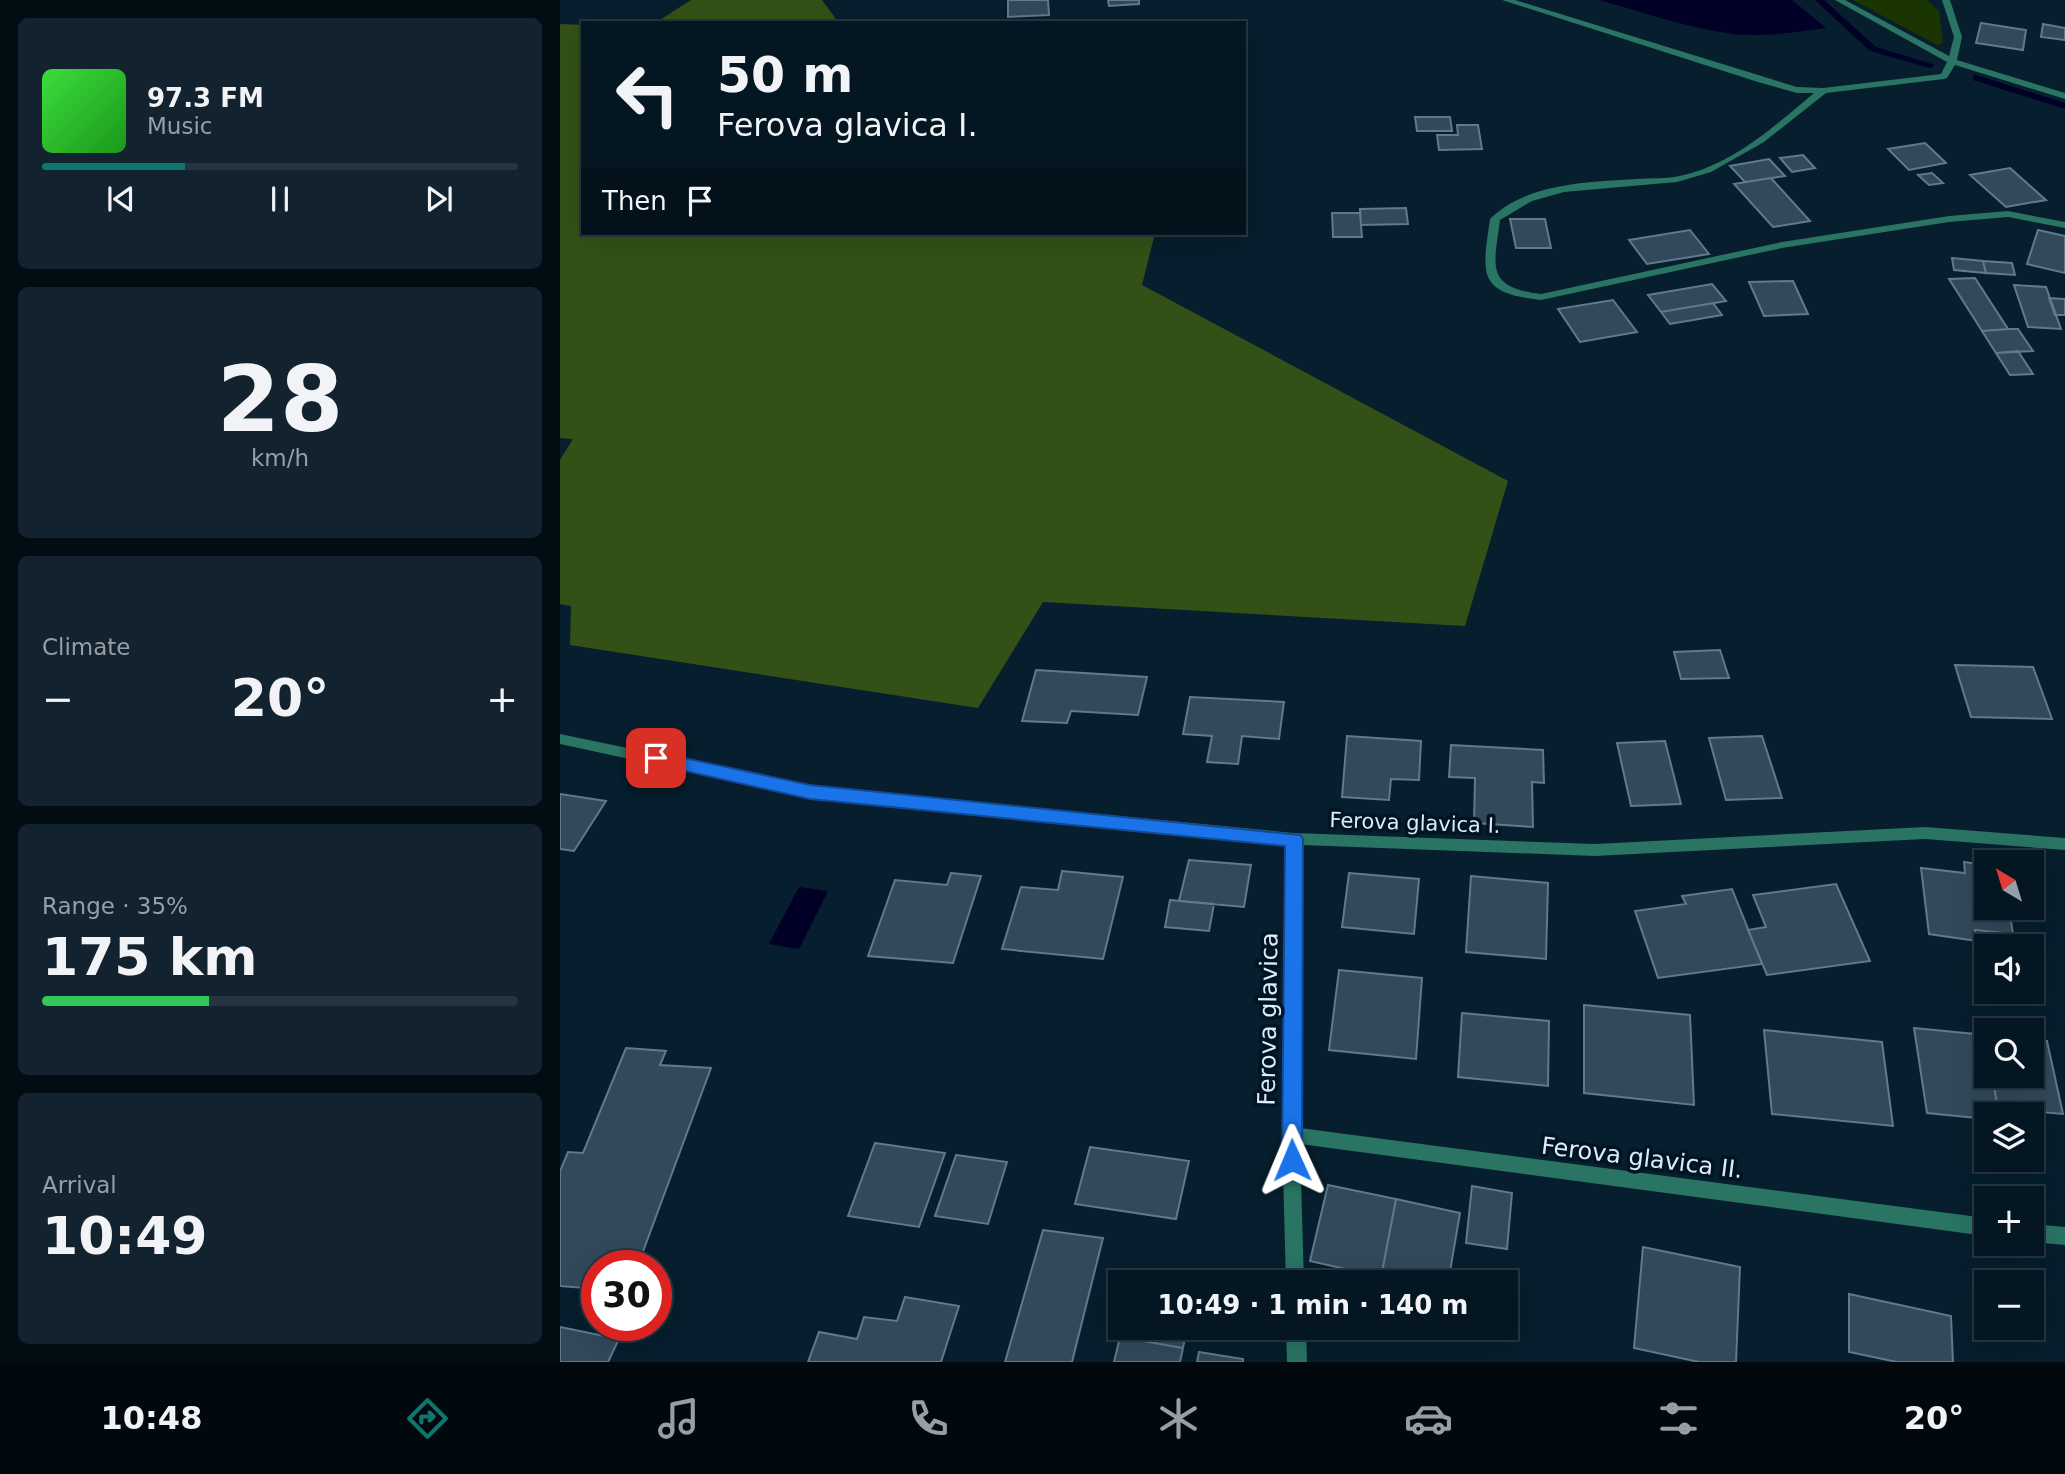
<!DOCTYPE html>
<meta charset="utf-8">
<style>
:root{--surface:#041622;--page:#12232f;--text:#f1f3f6;--muted:#979fa5;--line:#253540;--accent:#0f766e}
body{margin:0;font-family:"DejaVu Sans",sans-serif;background:var(--page);color:var(--text);height:100vh;display:flex;flex-direction:column;font-size:26px;white-space:nowrap}
*{box-sizing:border-box;margin:0}
p{font-size:23px;color:var(--muted)}
.icon{flex:none;width:38px;height:38px;fill:none;stroke:currentColor;stroke-width:2;stroke-linecap:round;stroke-linejoin:round}
.map{position:relative;flex:1;overflow:hidden}
.sheet{display:flex;flex-direction:column;gap:18px;padding:18px;background:#020c13;width:560px}
.sheet>*{flex:none}
.top-card{position:absolute;left:21px;top:21px;width:665px;height:214px;border-radius:0px;box-shadow:0 7px 28px #0002,0 0 0 2px var(--line);background:#041622;color:var(--text);overflow:hidden}
.needle{width:46px;rotate:322deg}
.controls{position:absolute;left:1414px;top:850px;display:grid;gap:14px}
.controls a{display:grid;place-items:center;width:70px;height:70px;border-radius:0px;background:var(--surface);box-shadow:0 7px 28px #0002,0 0 0 2px var(--line);font-size:35px}
.speed{position:absolute;left:21px;top:1250px;display:flex;gap:14px;font-size:35px;font-weight:700;text-align:center}
.speed>*{display:grid;place-content:center;width:91px;height:91px;border-radius:50%;background:var(--surface);box-shadow:0 7px 28px #0002,0 0 0 2px var(--line);line-height:1}
.speed .limit{border:10px solid #d22;background:#fff;color:#111}
.pin{position:absolute;display:grid;place-items:center;width:60px;height:60px;color:#fff;margin:-30px;border-radius:14px;box-shadow:0 4px 10px #0006}
.me{position:absolute;width:77px;margin:-38px;rotate:359deg;stroke-linejoin:round;filter:drop-shadow(0 0 5px #0008)}
.turn{display:flex;align-items:center;gap:24px;height:147px;padding:0 21px;font-size:32px}
.turn .icon{width:91px;height:91px;stroke-width:2.5}
.turn b{display:block;font-size:49px;line-height:60px}
.then{display:flex;align-items:center;height:66px;padding:0 21px;background:#0003;gap:14px;font-size:26px}
.big{font-size:52px;font-weight:600;line-height:1.1}
.sheet .tile{flex:1;display:flex;flex-direction:column;justify-content:center;gap:10px;min-width:0;padding:0 24px;border-radius:10px;background:var(--page)}
.sheet .dial{align-items:center;gap:0}
.dial b{font-size:91px;line-height:1}
.song{display:flex;align-items:center;gap:21px}
.cover{width:84px;height:84px;border-radius:10px;background:linear-gradient(135deg,hsl(120 70% 55%),hsl(120 70% 35%))}
.played{height:7px;border-radius:4px;background:linear-gradient(90deg,var(--accent) 30%,var(--line) 30%)}
.keys{display:flex;justify-content:space-around;direction:ltr}
.heat{display:flex;justify-content:space-between;align-items:center;font-size:38px;direction:ltr}
.charge{height:10px;border-radius:5px;background:linear-gradient(90deg,#34c759 35%,var(--line) 0)}
.trip{position:absolute;left:548px;top:1270px;width:410px;height:70px;border-radius:0px;background:var(--surface);box-shadow:0 7px 28px #0002,0 0 0 2px var(--line);font-weight:600;line-height:70px;text-align:center}
.menu{display:flex;height:112px;justify-content:space-around;align-items:center;background:#02090e;color:var(--muted)}
.menu .icon{width:49px;height:49px}
.menu .selected{color:var(--accent)}
.menu b{font-size:32px;color:var(--text)}
main{display:flex;flex:1;min-height:0}
.map>svg:first-child{display:block}
</style>
<main>
<section class="sheet">
<div class="tile">
<div class="song"><i class="cover"></i><div><b>97.3 FM</b><p>Music</p></div></div>
<div class="played"></div>
<div class="keys"><svg class="icon" aria-label="previous" viewBox="0 0 24 24"><path d="M18 5L8 12l10 7zM5 5v14"/></svg><svg class="icon" aria-label="pause" viewBox="0 0 24 24"><path d="M8 5v14M16 5v14"/></svg><svg class="icon" aria-label="next" viewBox="0 0 24 24"><path d="M6 5l10 7-10 7zM19 5v14"/></svg></div>
</div>
<div class="tile dial"><b>28</b><p>km/h</p></div>
<div class="tile"><p>Climate</p>
<div class="heat"><a>−</a><b class="big">20°</b><a>+</a></div>
</div>
<div class="tile"><p>Range · 35%</p><b class="big">175 km</b><div class="charge"></div></div>
<div class="tile"><p>Arrival</p><b class="big">10:49</b></div>
</section>
<div class="map">
<svg width="1505" height="1362" viewBox="0 0 1505 1362">
<rect width="100%" height="100%" fill="#061e2d"/>
<!-- green -->
<path fill="#1b3500" d="M1293,0H1367L1379,11L1383,43L1377,45Z"/>
<!-- forest -->
<path fill="#335116" d="M131,0H262L279,23H95Z
M0,24L23,25V233H595L582,285L948,481L905,626L483,602L418,708L10,645L11,606L0,604V460L13,439L0,438Z"/>
<!-- water -->
<path fill="#010026" d="M1039,0H1232L1266,28C1235,32 1205,37 1175,34C1129,29 1083,12 1039,0Z
M239,887L268,891L239,949L209,944Z"/>
<g fill="none" stroke-linecap="round" stroke-linejoin="round">
<!-- stream -->
<path fill="#010026" fill-rule="evenodd" d="M1255,0H1264L1316,47L1375,65L1370,68L1310,51Z
M1416,75L1505,103V109L1413,80V76Z"/>
</g>
<!-- building -->
<path fill="#31495a" stroke="#60798c" stroke-width="2" d="M448,0H488L489,15L448,17Z
M548,0H579V4L549,6Z
M1421,23L1466,30L1463,50L1416,43Z
M1483,24L1505,28V40L1481,37Z
M855,117H890L892,131H857Z
M897,125H918L922,149L879,150L877,135H898Z
M1365,143L1386,163L1349,170L1328,149Z
M1243,155L1255,168L1232,172L1220,158Z
M1209,159L1225,176L1185,182L1170,166Z
M1450,168L1486,200L1446,207L1410,175Z
M1372,173L1383,183L1369,185L1358,175Z
M1211,178L1250,221L1213,227L1174,184Z
M846,208L848,224L801,225L800,209Z
M772,213H800L802,237H773Z
M950,219H985L991,248H956Z
M1130,230L1149,254L1087,264L1069,240Z
M1478,230L1505,236V273L1467,264Z
M1392,258L1423,261L1426,273L1394,270Z
M1423,261L1452,263L1455,275L1426,273Z
M1415,278L1448,329L1422,331L1389,279Z
M1233,281L1248,314L1204,316L1189,282Z
M1152,284L1166,301L1101,312L1088,295Z
M1454,285L1486,287L1501,329L1468,327Z
M1489,298L1505,299V315H1495Z
M1053,300L1077,332L1020,342L998,309Z
M1153,303L1162,315L1110,324L1101,312Z
M1448,329H1458L1473,351L1436,353L1422,331Z
M1458,351L1473,374L1450,375L1436,353Z
M1160,650L1169,678L1121,679L1114,652Z
M1395,665L1473,667L1492,719L1411,717Z
M476,670L587,677L578,715L511,711L507,723L462,721Z
M630,697L724,702L719,739L682,736L678,764L647,762L652,736L623,734Z
M787,736L861,741L859,780L831,779L829,800L782,797Z
M1202,736L1222,798L1166,800L1149,738Z
M1105,741L1121,804L1071,806L1057,743Z
M891,745L983,750L984,783L972,782L973,827L914,823L915,778L889,777Z
M0,794L46,801L14,851L0,849Z
M629,860L691,865L684,907L619,901Z
M1404,862L1426,865V908H1449L1453,934L1415,930L1417,941L1369,934L1361,868L1405,873Z
M502,871L563,877L543,959L442,949L461,887L498,890Z
M391,873L421,876L393,963L308,956L335,880L387,885Z
M789,873L859,879L854,934L782,927Z
M911,876L988,883L986,959L906,952Z
M1276,884L1310,961L1207,975L1188,930L1206,927L1193,895Z
M1172,889L1202,964L1098,978L1075,911L1126,904L1122,896Z
M610,900L654,904L649,931L605,927Z
M779,970L862,978L856,1059L769,1050Z
M1024,1005L1130,1015L1134,1105L1024,1093Z
M902,1013L989,1021L988,1086L898,1077Z
M1354,1028L1425,1035L1426,1076H1432L1439,1115H1426V1119L1367,1113Z
M1204,1030L1322,1042L1333,1126L1212,1114Z
M1472,1040L1487,1041L1503,1114L1438,1108L1432,1076H1472Z
M66,1048L106,1051L100,1065L151,1068L78,1265H37V1289L0,1286V1171L8,1152L23,1153Z
M315,1143L385,1153L359,1227L288,1216Z
M530,1147L629,1161L616,1219L515,1204Z
M396,1155L447,1162L428,1224L375,1216Z
M768,1185L836,1199L821,1277L750,1261Z
M912,1186L952,1193L947,1249L906,1243Z
M836,1199L900,1213L888,1283H820Z
M483,1230L543,1238L512,1362H445Z
M1083,1247L1180,1267L1176,1362H1139L1074,1348Z
M1289,1294L1391,1316L1393,1362H1337L1289,1352Z
M345,1297L399,1306L381,1362H248L259,1332L297,1339L304,1317L337,1321Z
M0,1327L59,1339L48,1362H0Z
M562,1328H627L623,1348L560,1337Z
M560,1337L623,1348L620,1362H554Z
M639,1352L683,1359V1362H637Z"/>
<g fill="none" stroke-linecap="round" stroke-linejoin="round">
<!-- street -->
<path fill="#297463" fill-rule="evenodd" d="M942,0H955L1237,87L1263,88L1381,74L1387,62L1275,0H1285L1389,56L1394,37L1382,0H1390L1402,37L1397,60L1505,93V99L1395,65L1387,78L1384,79L1266,93L1204,142L1151,172L1117,182L1004,192L972,201L940,220C934,267 925,287 981,294L1222,242L1389,216L1448,211L1505,222V228L1448,217L1389,222L1222,248L981,300C917,293 922,275 930,219C966,183 1028,182 1076,179C1092,178 1109,179 1124,175C1174,163 1216,125 1254,93H1237L1198,82Z
M0,734L250,786L734,833L1035,844L1365,827L1505,838V850L1365,839L1035,856L742,845L740,1128L1426,1218V1236L740,1144L744,1283H726L722,1135L726,844L250,798L0,744Z
M1472,1224L1505,1227V1245L1472,1242Z
M726,1328H746L747,1362H727Z"/>
</g>
<!-- route -->
<path fill="#1a73e8" stroke="#114b97" stroke-width="2" d="M96,752L250,785L740,835L743,839L742,1160L739,1167L732,1169L725,1167L722,1160L725,846L250,799L90,763L88,758L90,754Z"/>
<g text-anchor="middle" dominant-baseline="central" stroke-width="7" stroke-linejoin="round" paint-order="stroke">
<!-- street labels -->
<g font-size="21" fill="#deecf7" stroke="#001423">
<text transform="translate(855 823) rotate(2)">Ferova glavica I.</text>
</g>
<!-- near-street labels -->
<g font-size="24" fill="#deecf7" stroke="#001423">
<text transform="translate(708 1019) rotate(-89)">Ferova glavica</text>
<text transform="translate(1082 1158) rotate(7)">Ferova glavica II.</text>
</g>
</g>
</svg>
<div class="controls">
<a><svg class="needle" viewBox="-14 -14 28 28"><path d="M0-13l5 13h-10z" fill="#e53935"/><path d="M0 13l5-13h-10z" fill="#979fa5"/></svg></a>
<a><svg class="icon" aria-label="sound" viewBox="0 0 24 24"><path d="M4 9h4l5-4v14l-5-4H4zM17 9q2 3 0 6"/></svg></a>
<a><svg class="icon" aria-label="search" viewBox="0 0 24 24"><circle cx="10" cy="10" r="6"/><path d="M15 15l6 6"/></svg></a>
<a><svg class="icon" aria-label="layers" viewBox="0 0 24 24"><path d="M12 4l9 5-9 5-9-5zM3 14l9 5 9-5"/></svg></a>
<a>+</a>
<a>−</a>
</div>
<div class="speed"><div class="limit">30</div></div>
<div class="pin" style="left:96px;top:758px;background:#d93025"><svg class="icon" aria-label="arrive" viewBox="0 0 24 24"><path d="M6 21V4h12l-3 4 3 4H6"/></svg></div>
<svg class="me" style="left:732px;top:1160px" viewBox="-20 -20 40 40"><path d="M0-17L14 15 0 8-14 15z" fill="#1a73e8" stroke="#fff" stroke-width="4"/></svg>
<div class="trip">10:49 · 1 min · 140 m</div>
<div class="top-card">
<div class="turn"><svg class="icon" aria-label="left" viewBox="0 0 24 24"><path d="M17 20v-9H6M10 6l-5 5 5 5"/></svg><div><b>50 m</b>Ferova glavica I.</div></div>
<div class="then">Then<svg class="icon" aria-label="arrive" viewBox="0 0 24 24"><path d="M6 21V4h12l-3 4 3 4H6"/></svg></div>
</div>
</div>
</main>
<nav class="menu">
<b>10:48</b>
<svg class="icon selected" aria-label="directions" viewBox="0 0 24 24"><path d="M12 3l9 9-9 9-9-9zM9 14v-3h6M13 9l2 2-2 2"/></svg>
<svg class="icon" aria-label="music" viewBox="0 0 24 24"><path d="M9 18V5l10-2v13"/><circle cx="6" cy="18" r="3"/><circle cx="16" cy="16" r="3"/></svg>
<svg class="icon" aria-label="phone" viewBox="0 0 24 24"><path d="M5 4h4l2 5-3 2q2 4 5 5l2-3 5 2v4C11 20 4 13 5 4z"/></svg>
<svg class="icon" aria-label="climate" viewBox="0 0 24 24"><path d="M12 3v18M4 7l16 10M4 17L20 7"/></svg>
<svg class="icon" aria-label="car" viewBox="0 0 24 24"><path d="M5 17H2v-5l4-1 3-4h7l3 4 3 1v5h-3M9 17h6M6 11h13"/><circle cx="7" cy="17" r="2"/><circle cx="17" cy="17" r="2"/></svg>
<svg class="icon" aria-label="filters" viewBox="0 0 24 24"><path d="M4 7h16M4 17h16"/><circle cx="9" cy="7" r="2"/><circle cx="15" cy="17" r="2"/></svg>
<b>20°</b>
</nav>
